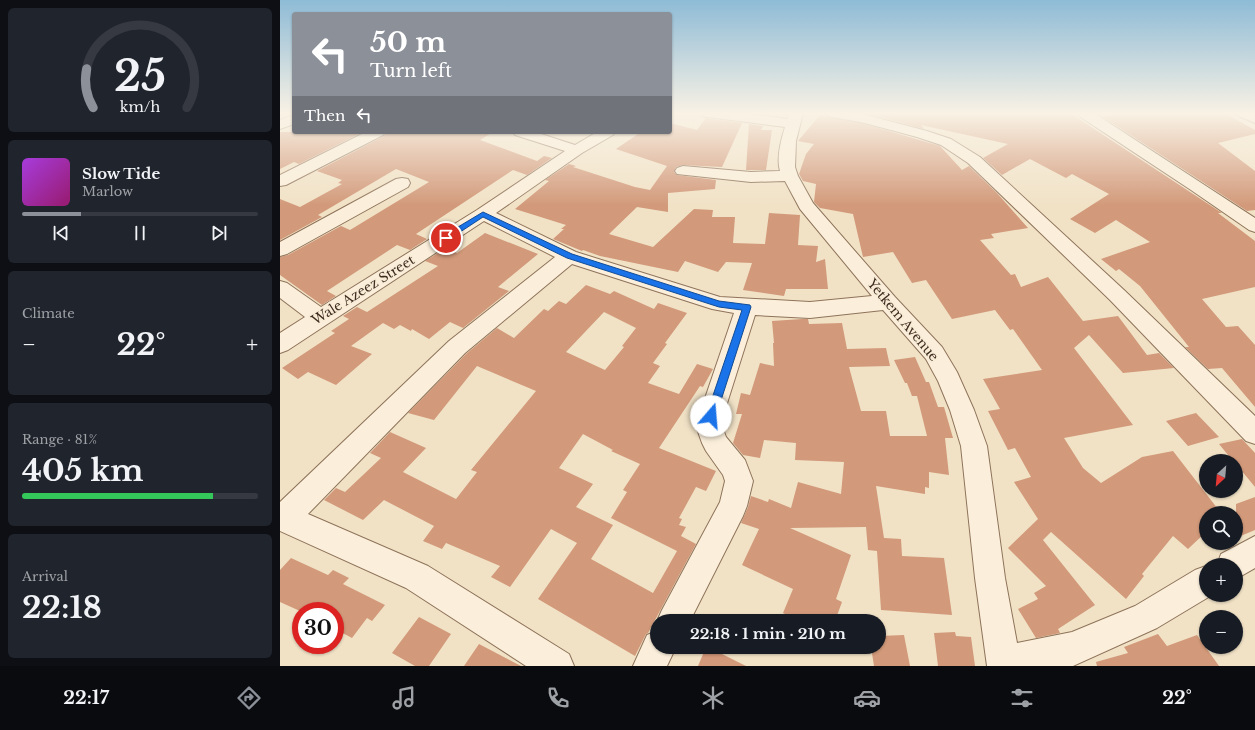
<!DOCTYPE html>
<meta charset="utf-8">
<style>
:root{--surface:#171b24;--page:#20242c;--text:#f1f3f6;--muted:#9ea1a6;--line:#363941;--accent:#8c9099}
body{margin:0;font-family:"Libre Baskerville",serif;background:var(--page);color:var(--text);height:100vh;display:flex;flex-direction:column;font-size:15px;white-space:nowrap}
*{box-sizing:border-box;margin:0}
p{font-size:13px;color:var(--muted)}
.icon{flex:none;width:22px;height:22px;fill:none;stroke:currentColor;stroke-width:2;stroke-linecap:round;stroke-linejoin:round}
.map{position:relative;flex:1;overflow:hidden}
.panel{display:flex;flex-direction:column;gap:8px;padding:8px;background:#0d0f14;width:280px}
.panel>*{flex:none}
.hud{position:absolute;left:12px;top:12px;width:380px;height:122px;border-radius:4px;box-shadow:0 1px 3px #0004;background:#8c9099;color:#fff;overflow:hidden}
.needle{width:26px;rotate:206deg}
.buttons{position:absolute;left:919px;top:454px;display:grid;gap:8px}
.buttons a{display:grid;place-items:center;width:44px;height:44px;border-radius:50%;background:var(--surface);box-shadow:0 1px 3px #0004;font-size:20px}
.speed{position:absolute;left:12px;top:602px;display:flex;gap:8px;font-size:20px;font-weight:700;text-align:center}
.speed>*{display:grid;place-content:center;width:52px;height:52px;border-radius:50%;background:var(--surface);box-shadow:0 1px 3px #0004;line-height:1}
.speed .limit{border:6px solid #d22;background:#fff;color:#111}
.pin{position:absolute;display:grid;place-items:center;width:34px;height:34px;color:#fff;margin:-17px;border:2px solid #fff;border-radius:50%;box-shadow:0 1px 4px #0007}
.me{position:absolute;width:44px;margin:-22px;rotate:18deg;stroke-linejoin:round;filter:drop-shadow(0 0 3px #0008)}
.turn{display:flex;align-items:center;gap:14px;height:84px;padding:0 12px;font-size:18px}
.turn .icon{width:52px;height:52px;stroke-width:2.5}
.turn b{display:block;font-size:28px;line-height:34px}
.then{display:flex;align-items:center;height:38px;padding:0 12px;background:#0003;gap:8px;font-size:15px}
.big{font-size:30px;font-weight:700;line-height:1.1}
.panel .widget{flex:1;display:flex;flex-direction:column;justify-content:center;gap:6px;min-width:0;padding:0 14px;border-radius:6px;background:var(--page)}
.panel .dial{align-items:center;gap:0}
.dial svg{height:104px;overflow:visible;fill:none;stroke:var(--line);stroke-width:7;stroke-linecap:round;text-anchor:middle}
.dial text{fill:var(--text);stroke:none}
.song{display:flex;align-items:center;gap:12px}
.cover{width:48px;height:48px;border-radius:6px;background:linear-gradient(135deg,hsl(280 70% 55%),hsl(320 70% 35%))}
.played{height:4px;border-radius:2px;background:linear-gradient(90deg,var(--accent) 25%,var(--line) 25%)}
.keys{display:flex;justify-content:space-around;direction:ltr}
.heat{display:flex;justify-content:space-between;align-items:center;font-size:22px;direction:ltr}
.charge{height:6px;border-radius:3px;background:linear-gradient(90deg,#34c759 81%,var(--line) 0)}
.trip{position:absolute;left:370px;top:614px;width:236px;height:40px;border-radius:20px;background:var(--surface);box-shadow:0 1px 3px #0004;font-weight:700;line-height:40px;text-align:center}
.dock{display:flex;height:64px;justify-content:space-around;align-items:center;background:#090b0e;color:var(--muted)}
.dock .icon{width:28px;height:28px}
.dock .current{color:var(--accent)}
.dock b{font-size:18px;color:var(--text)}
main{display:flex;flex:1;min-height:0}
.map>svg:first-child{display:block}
</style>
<main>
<section class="panel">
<div class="widget dial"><svg viewBox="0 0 100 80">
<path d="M14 69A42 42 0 1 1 86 69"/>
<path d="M14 69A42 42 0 0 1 9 39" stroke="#8c9099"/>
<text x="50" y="56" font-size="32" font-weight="700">25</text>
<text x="50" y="72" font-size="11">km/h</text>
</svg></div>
<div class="widget">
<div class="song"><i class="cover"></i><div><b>Slow Tide</b><p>Marlow</p></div></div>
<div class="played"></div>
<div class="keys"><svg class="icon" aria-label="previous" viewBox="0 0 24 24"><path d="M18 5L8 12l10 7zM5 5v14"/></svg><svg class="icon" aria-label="pause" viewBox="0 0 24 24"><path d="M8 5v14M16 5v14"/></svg><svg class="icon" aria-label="next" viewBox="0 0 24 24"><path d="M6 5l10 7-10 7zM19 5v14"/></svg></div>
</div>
<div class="widget"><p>Climate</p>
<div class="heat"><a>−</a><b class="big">22°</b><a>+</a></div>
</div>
<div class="widget"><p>Range · 81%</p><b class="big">405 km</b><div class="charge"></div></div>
<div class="widget"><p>Arrival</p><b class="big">22:18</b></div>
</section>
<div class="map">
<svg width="975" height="666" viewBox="0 0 975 666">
<rect width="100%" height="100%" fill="#f1e2c6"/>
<!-- building -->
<path fill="#d2997a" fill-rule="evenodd" d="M585,113H790L942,213H938L975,241V287L922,299L946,327L958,326L975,345V407L942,368L928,369L905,347H909L860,286L839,269L836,271L821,259L870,242L836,220L815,233L790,219L829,194L792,174L786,178L750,159L722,175L703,158L728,144L641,125L644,129Z
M842,113H944L975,130V134L938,143L975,171V210L967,211L823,117Z
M540,115L585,124L660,146L682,170L689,166L717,193L748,228L711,234L714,238L700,240L731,275L735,274L741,287L768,277L803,321L838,316L867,355L879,353L894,368L843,373L809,335L794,348L853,425L784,438L803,468L821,483L862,457L893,451L941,513H926V532L908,549L893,536L862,574L864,576L846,599L771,532L763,540L815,605L778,629L780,633L756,638L738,609L758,599L754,593L766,586L728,548L758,519L734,482L751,477L735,448L728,450L708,411L720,409L703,379L762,370L733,329L730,330L715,310L672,319L646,280L632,283L613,252L583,257L573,214L540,208L534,202L536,184L523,181L519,174L526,154L534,144L518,141Z
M426,118L462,123L442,167L403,165L396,167L394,172L397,175L436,180L435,189L388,193V212L357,207L329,234L373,247L414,209L433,210L432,217H455L453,243L485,244L489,213L520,215L518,245L538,246L536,262L545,259L548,289H506L504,296L463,290L472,263L446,262L438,272L405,261L398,272L320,256L303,250L302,251L273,239L284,229H281L286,225L235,209L269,181L265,180L289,164L296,166L293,167L355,187L370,190L387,166L336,149L361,132H390V123L417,130Z
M469,124L483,126L481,130H492L486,170H466Z
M0,132H83L19,164L14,162L0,169Z
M106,132H213L200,140L257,161L264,156L272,158L247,175L233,170L136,234L147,239L130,250L117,245L47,291L56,296L42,305L0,275V257L8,255L61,226L70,230L149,182L116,169L38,215L42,217L0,240V199L20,207L62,184L58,183L62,180L37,171L104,136Z
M205,233L258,254L218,287L229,291L183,328L170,322L149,339L132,329L131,331L120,325L114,329L103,323L71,346L92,354L56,385L28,372L18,379L2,368L55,333L51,331L69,319L63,316L77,307L87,312L158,266L145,261L166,248L177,253Z
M306,285L330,294L334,291L374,309L378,303L407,313L385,343L387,344L373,363L380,366L368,383L399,394L417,364L433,369L423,387L420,386L379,448L436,471L426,491L416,487L399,518L402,519L399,525L406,527L401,536L416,544L368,633L366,634L355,656L258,599L297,543L271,529L230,587L211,577L220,566L166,543L162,549L143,541L154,526L104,500L83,520L44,500L56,488L65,492L101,458L90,453L110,432L146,448L123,472L176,499L197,472L191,470L256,391L197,366L154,420L128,413L186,354L217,328L234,338L264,309L268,311L279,301L286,304ZM324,312L356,328L342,346L344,347L325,370L286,352ZM303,434L333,450L331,451L360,464L343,490L347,492L331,518L397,551L373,593L311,559L333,525L296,507L313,484L279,468Z
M522,319H528L529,324L562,323L567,349L606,348L610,366L569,367L581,411H606L610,436H647L637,396H632L627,383H625L614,360L635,357L646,382H649L658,407H664L673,438H665L669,475L649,472V488L645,487V494L596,486L604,538L621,539L622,556L664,558L672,615L601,610L597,551L588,550L586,527L510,528L571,555L556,599L562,602L555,621H518L503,613L513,589L462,565L479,529L461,523L468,507L471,496L488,502L489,499L511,508L518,482L561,494L564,462L515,460L516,443L484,440L480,458L463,455L453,443L462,414H456L461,393L470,395L480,363L494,366L493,343H494L492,321Z
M916,413L939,437L908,446L886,421Z
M962,439L975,453V487L956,464V461H953L939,444Z
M975,497V530L956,538V504Z
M11,558L48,575L53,570L69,578L63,584L105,605L92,621L87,618L72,638L55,629V611H20L0,602V570Z
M139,617L171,634L149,666H135L112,653Z
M675,632L676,636L691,637L695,666H658L654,633Z
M878,634L887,646L917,635L939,666H817L816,662L848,653L844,647Z
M624,635L630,666H594L591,647H599V636Z
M199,644L241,666H184Z
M426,647H428L466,666H418Z"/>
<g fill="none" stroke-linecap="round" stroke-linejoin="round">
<defs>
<path id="minor" d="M421,113H463L507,119L509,113H523L516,141L515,167L518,176L533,203L615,297L662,347L677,372L694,410L707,446L725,578L737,643L792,632L855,606L915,570L926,566V595H932L877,628L793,666H707L695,578L681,446L670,410L658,381L646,359L603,310L530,318L475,315L443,416V429L446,437L465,460L473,481L467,506L463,516L410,621H377L382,610L440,502L445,481L443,475L426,451L422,443L417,429L419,416L454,313L432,309L292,264L185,353L28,514L148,566L289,654L294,666H246L126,588L0,531V502L169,341L275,257L204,221L8,350L0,353V333L25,317L0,298V281L7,283L41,307L197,210L285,151L235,135L233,132H255L295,145L317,132H335L333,135L302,153L216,213L296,252L440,297L530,302L592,296L520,209L505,181L471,182L397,174L395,171L397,168L403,166L471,172L500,171C496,158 501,140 505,127L428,117L423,116Z
M546,113H578L647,131L671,139L700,157L844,290L975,416V444L966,441L830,300L688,163L661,145L637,137L585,123L548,116Z
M797,113H814L975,218V232L969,230L911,190L799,116Z
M957,113H975V123L959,116Z
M14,115V124L0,129V120Z
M86,132H105L103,135L6,185L0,186V175Z
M122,178L128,179L130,183L128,187L7,254L0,256V242L116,179Z
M975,536V568L956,579V565H937L941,554Z
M377,631V647H396L387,666H353L367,635Z"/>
</defs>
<!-- minor casing -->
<use href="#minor" stroke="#8e735a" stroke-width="2"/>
<!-- minor -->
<use href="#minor" fill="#fbefdb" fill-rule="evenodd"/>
</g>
<!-- sky -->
<linearGradient id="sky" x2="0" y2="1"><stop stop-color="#8ebbd6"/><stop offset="0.55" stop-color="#f9f2e5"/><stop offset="1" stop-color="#f9f2e5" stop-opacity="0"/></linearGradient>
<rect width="975" height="206" fill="url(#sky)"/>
<!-- route -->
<path fill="#1a73e8" stroke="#114b97" d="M203,212L292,254L439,301L470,305L471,307L435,419L431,421L428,419L426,416L462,310L439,307L287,258L203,217L168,240H163V236Z"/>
<g text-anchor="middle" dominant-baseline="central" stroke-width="3.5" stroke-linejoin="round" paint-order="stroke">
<!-- street labels -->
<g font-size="13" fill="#3e2c1f" stroke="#f8ecd7">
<text transform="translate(83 290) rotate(-32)">Wale Azeez Street</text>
<text transform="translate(623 320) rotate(50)">Yetkem Avenue</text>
</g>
</g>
</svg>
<div class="buttons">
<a><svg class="needle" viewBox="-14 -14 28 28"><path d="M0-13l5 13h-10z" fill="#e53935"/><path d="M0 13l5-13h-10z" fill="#9ea1a6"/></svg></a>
<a><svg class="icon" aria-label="search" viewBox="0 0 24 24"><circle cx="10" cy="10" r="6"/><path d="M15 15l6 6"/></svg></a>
<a>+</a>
<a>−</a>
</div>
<div class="speed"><div class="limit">30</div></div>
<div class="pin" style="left:166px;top:238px;background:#d93025"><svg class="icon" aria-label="arrive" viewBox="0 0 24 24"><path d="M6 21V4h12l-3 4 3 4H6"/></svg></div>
<svg class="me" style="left:431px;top:416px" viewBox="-20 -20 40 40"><circle r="19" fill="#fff"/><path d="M0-13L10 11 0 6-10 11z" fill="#1a73e8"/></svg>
<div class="trip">22:18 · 1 min · 210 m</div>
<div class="hud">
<div class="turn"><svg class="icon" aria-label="left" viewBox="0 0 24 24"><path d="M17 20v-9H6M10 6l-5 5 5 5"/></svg><div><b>50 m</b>Turn left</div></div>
<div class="then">Then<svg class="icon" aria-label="left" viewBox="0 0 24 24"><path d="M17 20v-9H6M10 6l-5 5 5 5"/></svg></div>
</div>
</div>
</main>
<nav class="dock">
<b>22:17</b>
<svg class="icon current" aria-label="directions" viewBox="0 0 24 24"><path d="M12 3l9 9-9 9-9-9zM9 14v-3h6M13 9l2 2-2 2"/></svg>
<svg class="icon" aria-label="music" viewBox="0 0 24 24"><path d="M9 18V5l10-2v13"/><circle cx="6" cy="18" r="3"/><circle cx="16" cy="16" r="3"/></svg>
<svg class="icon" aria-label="phone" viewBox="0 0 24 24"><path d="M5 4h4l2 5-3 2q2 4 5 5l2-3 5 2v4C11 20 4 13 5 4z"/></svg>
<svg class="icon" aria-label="climate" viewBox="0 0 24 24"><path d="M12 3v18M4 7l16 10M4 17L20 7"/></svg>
<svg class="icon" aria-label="car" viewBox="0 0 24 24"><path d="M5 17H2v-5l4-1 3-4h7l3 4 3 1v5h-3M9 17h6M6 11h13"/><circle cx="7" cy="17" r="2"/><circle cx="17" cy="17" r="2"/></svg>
<svg class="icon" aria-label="filters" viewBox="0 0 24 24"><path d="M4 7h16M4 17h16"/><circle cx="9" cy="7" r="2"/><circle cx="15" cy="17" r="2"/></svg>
<b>22°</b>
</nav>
